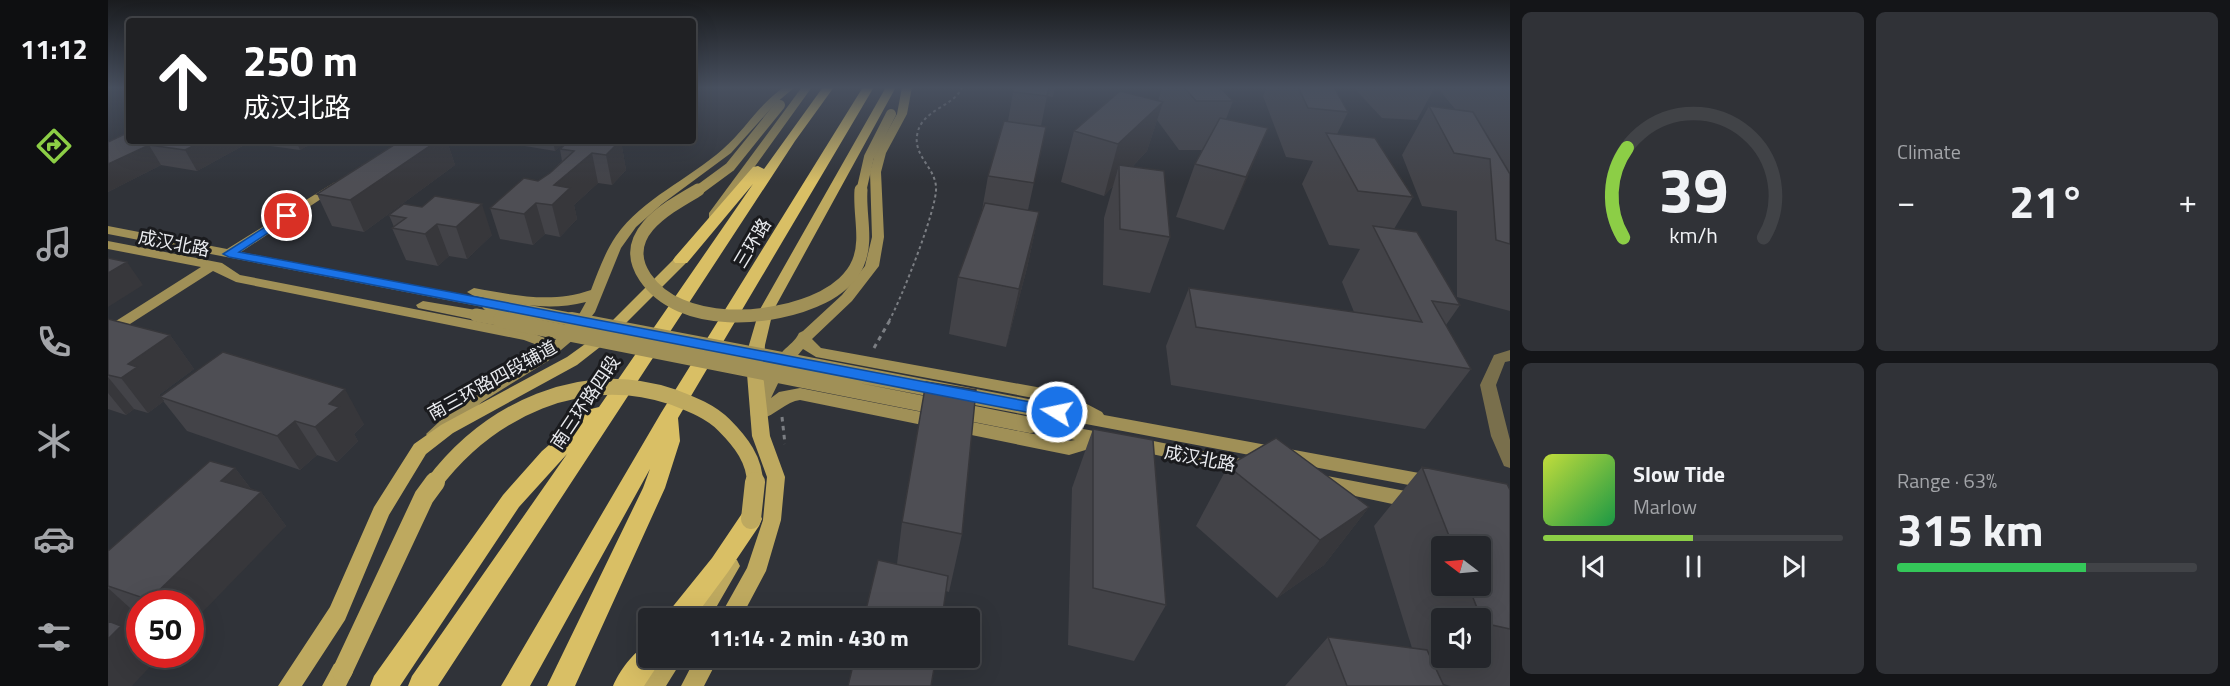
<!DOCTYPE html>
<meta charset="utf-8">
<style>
:root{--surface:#24262b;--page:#303237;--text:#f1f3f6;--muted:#a3a5a9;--line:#414347;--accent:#8cce46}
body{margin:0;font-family:"Titillium Web","Noto Sans SC",sans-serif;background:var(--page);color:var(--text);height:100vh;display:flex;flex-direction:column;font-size:22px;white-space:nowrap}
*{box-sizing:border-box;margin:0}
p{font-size:20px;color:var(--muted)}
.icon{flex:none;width:33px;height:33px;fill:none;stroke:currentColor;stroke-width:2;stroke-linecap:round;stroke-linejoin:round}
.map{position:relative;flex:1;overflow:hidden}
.panel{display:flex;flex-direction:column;gap:12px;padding:12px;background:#141518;width:720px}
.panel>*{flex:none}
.guide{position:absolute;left:18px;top:18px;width:570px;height:126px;border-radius:6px;box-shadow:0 6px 24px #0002,0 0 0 2px var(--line);background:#202124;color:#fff;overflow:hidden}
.needle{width:39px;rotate:286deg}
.fabs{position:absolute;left:1323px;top:536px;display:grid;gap:12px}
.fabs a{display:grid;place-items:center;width:60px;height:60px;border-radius:6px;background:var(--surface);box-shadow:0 6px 24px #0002,0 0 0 2px var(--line);font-size:30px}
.speed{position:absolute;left:18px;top:590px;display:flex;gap:12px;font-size:30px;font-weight:700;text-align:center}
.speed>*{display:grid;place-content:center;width:78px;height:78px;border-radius:50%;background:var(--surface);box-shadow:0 6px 24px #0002,0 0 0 2px var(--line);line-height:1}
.speed .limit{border:9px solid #d22;background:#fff;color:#111}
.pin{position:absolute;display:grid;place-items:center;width:51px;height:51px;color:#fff;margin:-26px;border:3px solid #fff;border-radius:50%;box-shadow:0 2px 6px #0007}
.me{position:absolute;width:66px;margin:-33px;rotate:280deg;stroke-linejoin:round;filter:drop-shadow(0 0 4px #0008)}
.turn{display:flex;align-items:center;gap:21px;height:126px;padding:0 18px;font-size:27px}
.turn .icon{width:78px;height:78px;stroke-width:2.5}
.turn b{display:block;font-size:42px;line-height:51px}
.big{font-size:45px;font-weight:700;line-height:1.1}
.panel .widget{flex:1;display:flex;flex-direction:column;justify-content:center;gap:9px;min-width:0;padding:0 21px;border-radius:9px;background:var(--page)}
.panel .dial{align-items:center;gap:0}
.dial svg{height:156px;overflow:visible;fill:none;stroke:var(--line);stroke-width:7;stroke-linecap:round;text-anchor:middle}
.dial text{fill:var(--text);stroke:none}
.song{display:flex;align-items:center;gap:18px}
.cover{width:72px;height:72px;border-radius:9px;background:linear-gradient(135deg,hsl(70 70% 55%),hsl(140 70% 35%))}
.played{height:6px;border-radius:3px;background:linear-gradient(90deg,var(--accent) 50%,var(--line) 50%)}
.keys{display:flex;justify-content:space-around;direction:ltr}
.heat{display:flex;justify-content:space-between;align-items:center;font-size:33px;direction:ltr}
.charge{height:9px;border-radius:4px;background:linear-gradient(90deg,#34c759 63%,var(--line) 0)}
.panel .tiles{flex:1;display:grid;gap:12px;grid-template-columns:repeat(2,1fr)}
.trip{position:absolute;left:530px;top:608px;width:342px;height:60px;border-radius:6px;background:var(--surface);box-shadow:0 6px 24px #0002,0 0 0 2px var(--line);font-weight:700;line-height:60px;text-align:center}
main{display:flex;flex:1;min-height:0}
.tabs{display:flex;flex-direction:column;width:108px;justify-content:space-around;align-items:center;background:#0e0f11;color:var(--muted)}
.tabs .icon{width:42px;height:42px}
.tabs .on{color:var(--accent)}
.tabs b{font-size:27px;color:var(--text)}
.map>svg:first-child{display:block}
</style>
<main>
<nav class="tabs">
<b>11:12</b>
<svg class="icon on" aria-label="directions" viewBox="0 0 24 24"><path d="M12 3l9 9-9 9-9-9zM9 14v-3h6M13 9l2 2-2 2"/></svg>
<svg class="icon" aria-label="music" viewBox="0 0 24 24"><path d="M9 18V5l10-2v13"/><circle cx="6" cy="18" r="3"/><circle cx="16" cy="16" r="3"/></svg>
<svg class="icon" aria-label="phone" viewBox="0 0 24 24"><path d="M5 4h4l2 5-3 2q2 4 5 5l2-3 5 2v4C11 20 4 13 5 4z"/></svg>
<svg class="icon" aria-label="climate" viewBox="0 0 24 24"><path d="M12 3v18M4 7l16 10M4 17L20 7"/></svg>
<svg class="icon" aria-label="car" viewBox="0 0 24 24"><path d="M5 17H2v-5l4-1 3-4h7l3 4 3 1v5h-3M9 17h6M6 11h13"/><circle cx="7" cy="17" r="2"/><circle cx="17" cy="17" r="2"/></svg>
<svg class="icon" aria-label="filters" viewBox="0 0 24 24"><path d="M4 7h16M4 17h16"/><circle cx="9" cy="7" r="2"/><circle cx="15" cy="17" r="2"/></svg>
</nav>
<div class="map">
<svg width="1402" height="686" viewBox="0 0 1402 686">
<rect width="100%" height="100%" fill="#303339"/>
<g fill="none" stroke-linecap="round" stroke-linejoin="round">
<!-- path-far1 -->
<path stroke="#7b7e83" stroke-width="2" stroke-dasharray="3 3" stroke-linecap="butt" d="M781,321C792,302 830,207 828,187C827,168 806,156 809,136C812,109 847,107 854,87"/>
<!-- path -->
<path stroke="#7b7e83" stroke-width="3" stroke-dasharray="4.5 4.5" stroke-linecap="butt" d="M766,348L782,320
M674,417L677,444"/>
<!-- street -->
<path fill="#796f4c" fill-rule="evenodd" d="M1402,350V361L1397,362L1388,385L1402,440V468L1396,466L1383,436L1372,385L1386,355Z"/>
<!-- secondary -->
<path fill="#a09057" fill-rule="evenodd" d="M676,87H687L668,103L623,153L554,204L528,227L513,248L487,312L466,339L440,361L374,402L333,438L327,440L321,438L318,434L362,393L429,354L434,350L432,346L416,340L128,282L105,271L0,338V326L93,267L0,249V241L114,263L132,275L419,331L442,340L444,343L468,320L478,302C439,312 404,303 366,296L359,292L366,288C406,295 443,304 483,290C490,272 497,252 508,236C535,198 580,180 615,149C637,130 651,104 676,87Z
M694,87H704L609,219H601V213Z
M794,87H804L799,114L778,153L773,172L776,237L771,266L744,301L704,339L713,348L956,392L994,412L996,415L1322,475L1328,477L1331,482L1328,487L1322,489L925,414L919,412L917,408L919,404L925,402L962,409L952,403L708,357L695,349L675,373L663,398L671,392L692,388L961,441L967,440L922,431L916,429L914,425L916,421L922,419L1002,434L1008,435L1011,440L1008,445H994L961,455L692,400C675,402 659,424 644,419C636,405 664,364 675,351C681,345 688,340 691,333L695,331L734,295L757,266L764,237L762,172L767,153L789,114Z
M227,182L231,183V187L133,252L380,300L387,304L385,307L380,308L0,234V226L119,249Z
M315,301L368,310L375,315L368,320L310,308L308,305Z
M1026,437L1143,461L1149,463L1152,468L1149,473L1143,475L1020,449L1017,444L1020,439Z
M1214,475L1308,493L1315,496L1317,501L1315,506L1308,509L1214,489L1208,487L1205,482L1208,477Z"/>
<!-- primary -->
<path fill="#bea95f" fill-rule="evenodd" d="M778,87H788L665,311L657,345L655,374L662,436L677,477L673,520L658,571L633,618H611L639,568L655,520L659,477L644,436L639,374L641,345L651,311Z
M573,256L578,257L580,260L578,263L501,340L469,365L345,433L318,454L281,515L237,620L194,686H170L222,607L266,507L306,444L333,425L459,357L491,334L568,257Z
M622,557L629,560L632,566L602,618H580L615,560Z
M552,657H576L558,686H534Z
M588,657H611L596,686H573Z
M234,661L242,664L245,672L238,686H214L226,664Z"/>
<!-- highway -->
<path fill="#d9bf65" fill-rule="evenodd" d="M715,87H726L687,141L330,686H300L304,676L459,454L411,507L292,686H262L266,676L395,495L434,451L483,409L491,407L645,184L579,263H567L565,260L567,257L645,167L650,166L656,169Z
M755,87H766L570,418L572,441L557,488L467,686H439L535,488L542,469L422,686H393L553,413Z
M643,510L651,512L654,519L651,526L620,572L586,618H558L562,610L604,558L635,512Z
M540,645V657H555L536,686H505C511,672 525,651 540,645Z"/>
<!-- secondary-bridge-far2 -->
<path stroke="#a09057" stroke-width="10" d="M588,192L622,167L672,105
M753,192L761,157L783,114"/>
<!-- secondary-bridge-far1 -->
<path stroke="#a09057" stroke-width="13" d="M590,190C559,208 509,235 537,277C572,329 665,322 715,297C729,290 744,278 750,263C760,240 751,214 753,190
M380,304L472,321
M368,315L401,321"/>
<!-- secondary-bridge -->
<path stroke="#a09057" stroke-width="16" d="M393,320L922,425
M464,320L925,408"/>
<!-- primary-bridge-far1 -->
<path stroke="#bea95f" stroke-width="16" d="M325,484C381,410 473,366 565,397C583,404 602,411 616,425C633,442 647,460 647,484"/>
<!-- primary-bridge -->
<path stroke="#bea95f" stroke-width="20" d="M643,519L647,482
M234,672L316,497L327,482"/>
</g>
<!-- wall -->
<path fill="#434348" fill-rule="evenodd" d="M906,87H947L945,97L939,96L933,126L938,127L920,210L931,212L919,268L898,347L841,334L850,277L873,216L880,176L900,121Z
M1054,87H1112L1125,101L1118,119L1160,128L1116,230L1068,217L1087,164L1094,150H1071L1049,120L1039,151L1024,167L1062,237L1042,293L995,285L996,218L1005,186L996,196L953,182L966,131L1050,101Z
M1159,87H1226L1240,112L1229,134L1305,197L1286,229L1352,305L1338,325L1363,369L1317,429L1063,385L1058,346L1081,288L1246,312L1234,282L1252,249L1221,245L1194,184L1205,161L1178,157L1155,96Z
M1245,87H1327L1309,120L1274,118Z
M1329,87H1402V311L1349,297V211L1314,206L1294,155L1321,106L1347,109Z
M21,141H208L192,150L140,143L89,171L53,165L0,192V142Z
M292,141H339L347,165L256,232L224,226L209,194Z
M405,141H459L447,151L405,144Z
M461,141H513L518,170L504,185L490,183L466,205L469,219L452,237L437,234L425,245L392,239L382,208L430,181L442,173L454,161L452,149Z
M519,141H538L534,145L519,143Z
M296,204L384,235L359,259L341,256L330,266L298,260L284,228L286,227L281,215Z
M0,319L62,335L86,369L51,395L56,401L40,413L26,409L18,415L0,409Z
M52,397L256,424L246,434L250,441L229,462L209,455L192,470L79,431Z
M985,429L1058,605L1026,661L960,645L964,488Z
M1120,466L1261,507L1216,565L1169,598L1088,526Z
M1314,467L1402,490V686H1343L1335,684L1336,686H1177L1220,637L1304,648L1266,526ZM1334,546H1372V585H1334ZM1334,618H1372V657H1334Z
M127,468L143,489L153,492L178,526L82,603H32V621L20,632L50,658L0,686V551Z
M794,522L854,534L841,592L838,591L789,564Z"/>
<!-- shaded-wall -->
<path fill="#37373b" d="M585,87H590L585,92Z
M1055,102L1039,151L1012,179L1011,165L1005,186L996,196L1010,144Z
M1160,128L1139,179L1116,230L1138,177Z
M95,141H140V143L89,171L77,150Z
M188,141H208L192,150Z
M329,141H339L347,165L256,232L242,200Z
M445,141H459L447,151Z
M512,141H513L518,170L504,185L498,155Z
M41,145L53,165L0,192V164Z
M484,153L490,183L466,205L469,219L452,237L444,205L446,185Z
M428,203L437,234L425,245L416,214Z
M374,204L384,235L359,259L348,227Z
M931,212L919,268L898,347L911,289Z
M329,224L341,256L330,266L317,234Z
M19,262L35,285L0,307V273Z
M62,335L86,369L51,395L56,401L40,413L13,378L20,364Z
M0,377L26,409L18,415L0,393Z
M237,389L256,424L246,434L250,441L229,462L207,427L221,404Z
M187,421L209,455L192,470L169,436Z
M127,468L148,496L153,492L178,526L82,625V603H44L41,600L113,481Z
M1261,507L1216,565L1169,598L1212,540Z
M0,588L32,617V621L20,632L32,642V654H45L50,658L24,686H0Z"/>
<!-- building -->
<path fill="#4e4e54" stroke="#37373b" stroke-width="1.5" d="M906,87H941L939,96L905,92Z
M1076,87H1112L1125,101H1088Z
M1190,87H1226L1240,112L1200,108Z
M1012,91L1055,102L1010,144L966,131Z
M1321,106L1365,112L1402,174V244L1388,240L1382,159L1346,153Z
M1112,118L1160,128L1138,177L1087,164Z
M896,121L938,127L926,183L880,176Z
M21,132V141H95L77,150L41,145L0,164V142Z
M1218,133L1267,138L1305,197L1250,191Z
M292,141H329L242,200L209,194Z
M461,141H512L498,155L484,153L446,185L462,188L444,205L428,203L416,214L382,208L416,178L430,181L442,173L466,151L452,149Z
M1011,165L1056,171L1062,237L1012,229Z
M327,196L374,204L348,227L329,224L317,234L284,228L298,218L281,215L296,204L314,207Z
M877,203L931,212L911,289L850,277Z
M1265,226L1309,232L1352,305L1324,301L1363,369L1088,327L1081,288L1314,322Z
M0,258L19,262L0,273Z
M0,319L62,335L20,364L29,367L13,378L0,375Z
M115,352L237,389L221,404L231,407L207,427L187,421L169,436L52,397Z
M818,382L868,390L854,534L794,522Z
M985,429L1045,440L1058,605L985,588Z
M1168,438L1261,507L1212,540L1120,466Z
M102,461L127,468L113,481L153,492L41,600L0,586V551Z
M1314,467L1399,484L1402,490V629L1375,623L1360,585H1372V546H1345Z
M770,560L840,576L834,618H756Z
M0,621L13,626L0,639Z
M1220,637L1319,650L1336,686H1239Z
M747,657H828L823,686H740Z"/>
<!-- sky -->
<linearGradient id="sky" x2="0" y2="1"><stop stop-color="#1a1c1f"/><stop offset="0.48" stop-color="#48505f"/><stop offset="1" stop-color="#48505f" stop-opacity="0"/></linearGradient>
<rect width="1402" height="183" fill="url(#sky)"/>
<!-- route -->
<path fill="#1a73e8" stroke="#114b97" stroke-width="1.5" d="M179,213L183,214V218L131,252L949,407L954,408L956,412L954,416L949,418L121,257L115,254Z"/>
<g text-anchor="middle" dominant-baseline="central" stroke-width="6" stroke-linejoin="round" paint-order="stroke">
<!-- street labels -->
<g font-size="18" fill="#e9ebef" stroke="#1a1b1e">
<text transform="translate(66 243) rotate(11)">成汉北路</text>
<text transform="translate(644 243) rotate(-59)">三环路</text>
<text transform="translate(384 380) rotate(-29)">南三环路四段辅道</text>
<text transform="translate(477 402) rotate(-56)">南三环路四段</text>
<text transform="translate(1092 458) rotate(11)">成汉北路</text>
</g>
</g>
</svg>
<div class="fabs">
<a><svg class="needle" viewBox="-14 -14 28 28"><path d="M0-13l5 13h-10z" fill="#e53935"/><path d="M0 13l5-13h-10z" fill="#a3a5a9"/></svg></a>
<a><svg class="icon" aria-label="sound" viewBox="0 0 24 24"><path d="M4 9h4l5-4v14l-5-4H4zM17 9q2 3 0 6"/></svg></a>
</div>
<div class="speed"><div class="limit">50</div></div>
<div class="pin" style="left:179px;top:216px;background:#d93025"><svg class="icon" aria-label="arrive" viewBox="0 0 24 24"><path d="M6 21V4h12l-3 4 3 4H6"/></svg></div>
<svg class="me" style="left:949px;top:412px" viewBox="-20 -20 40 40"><circle r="17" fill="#1a73e8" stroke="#fff" stroke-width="3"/><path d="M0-11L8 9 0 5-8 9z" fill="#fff"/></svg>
<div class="trip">11:14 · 2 min · 430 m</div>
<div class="guide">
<div class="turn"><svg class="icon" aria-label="ahead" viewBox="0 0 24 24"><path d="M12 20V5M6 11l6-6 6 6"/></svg><div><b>250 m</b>成汉北路</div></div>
</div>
</div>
<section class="panel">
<div class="tiles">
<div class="widget dial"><svg viewBox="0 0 100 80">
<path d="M14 69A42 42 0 1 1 86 69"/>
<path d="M14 69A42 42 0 0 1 16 23" stroke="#8cce46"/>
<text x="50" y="56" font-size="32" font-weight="700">39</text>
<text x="50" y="72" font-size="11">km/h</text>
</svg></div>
<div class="widget"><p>Climate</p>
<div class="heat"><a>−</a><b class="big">21°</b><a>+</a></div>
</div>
<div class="widget">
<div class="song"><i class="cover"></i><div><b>Slow Tide</b><p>Marlow</p></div></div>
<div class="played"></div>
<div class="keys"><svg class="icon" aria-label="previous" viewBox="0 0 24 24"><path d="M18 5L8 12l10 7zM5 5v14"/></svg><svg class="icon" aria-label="pause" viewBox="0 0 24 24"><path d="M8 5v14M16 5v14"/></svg><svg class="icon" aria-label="next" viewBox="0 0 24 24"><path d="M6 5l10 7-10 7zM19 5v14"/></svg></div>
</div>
<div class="widget"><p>Range · 63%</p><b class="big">315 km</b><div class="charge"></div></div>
</div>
</section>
</main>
